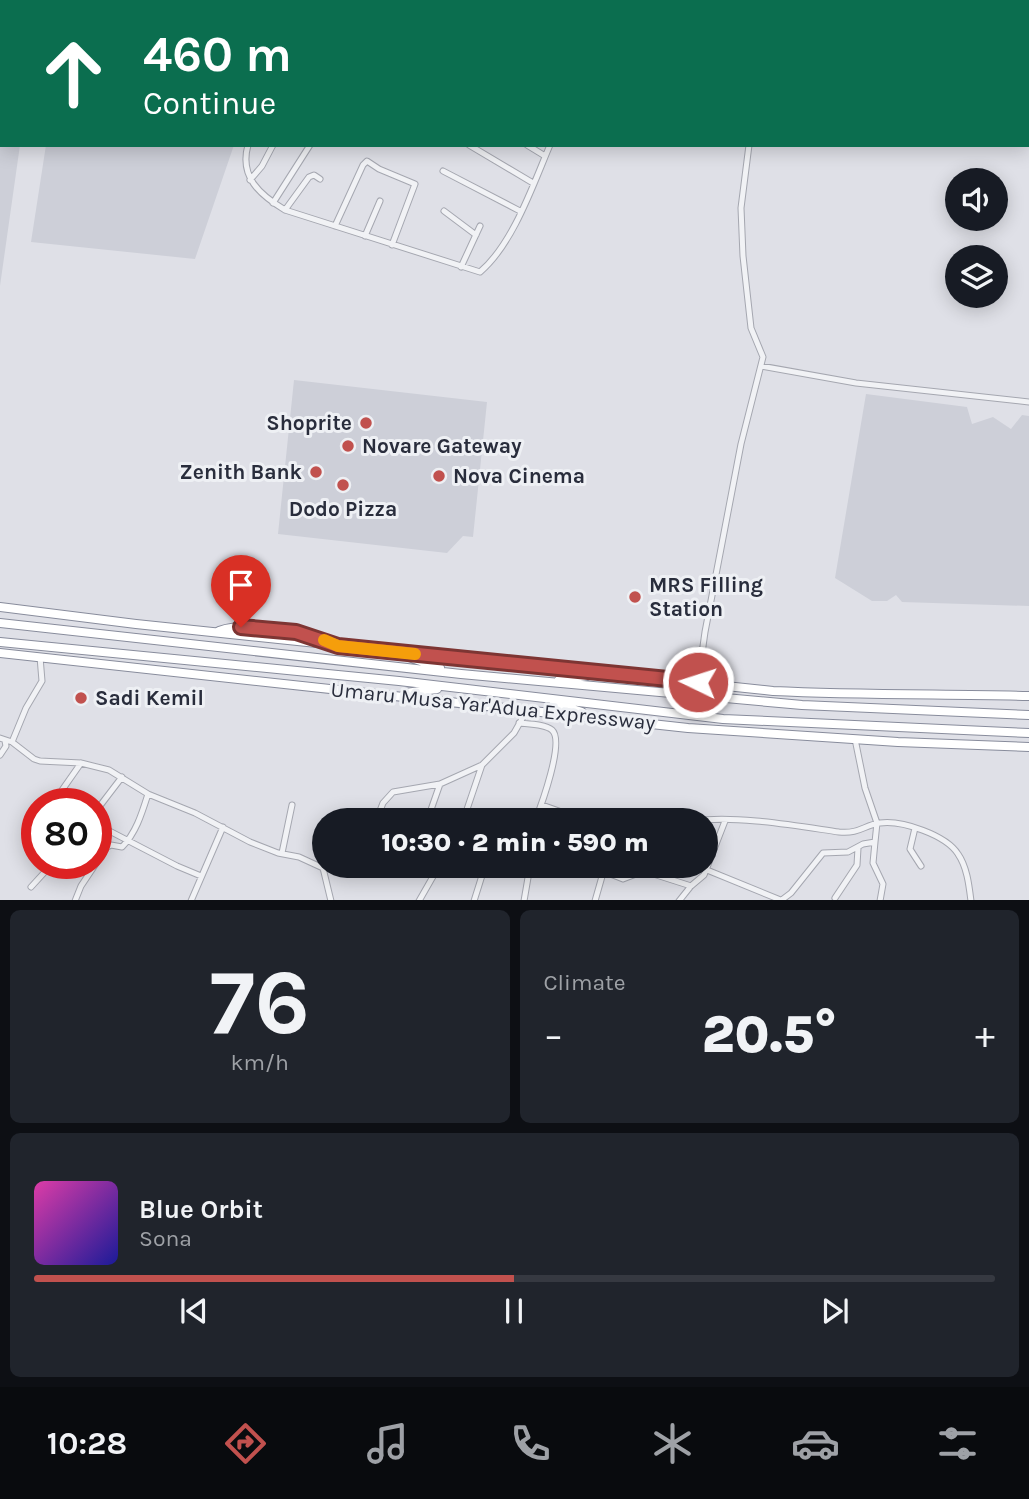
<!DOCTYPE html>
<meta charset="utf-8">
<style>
:root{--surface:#171b24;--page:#20242c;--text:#f1f3f6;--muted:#9ea1a6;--line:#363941;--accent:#c1514e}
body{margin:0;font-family:Karla,sans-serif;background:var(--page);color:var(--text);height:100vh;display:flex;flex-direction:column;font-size:26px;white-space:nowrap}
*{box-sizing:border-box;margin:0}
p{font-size:23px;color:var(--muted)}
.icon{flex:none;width:38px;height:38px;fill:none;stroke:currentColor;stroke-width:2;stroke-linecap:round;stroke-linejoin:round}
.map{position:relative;height:900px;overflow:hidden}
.side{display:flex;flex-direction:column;gap:10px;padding:10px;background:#0d0f14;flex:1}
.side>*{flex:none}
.top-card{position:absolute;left:0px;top:0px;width:1029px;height:147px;box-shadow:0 4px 18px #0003;background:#0b6e4f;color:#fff;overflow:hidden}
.fabs{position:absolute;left:945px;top:168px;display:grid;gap:14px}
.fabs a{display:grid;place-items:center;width:63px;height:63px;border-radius:50%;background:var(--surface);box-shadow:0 4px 18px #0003;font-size:35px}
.speed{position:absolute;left:21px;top:788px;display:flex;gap:14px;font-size:35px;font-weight:700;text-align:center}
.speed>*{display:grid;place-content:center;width:91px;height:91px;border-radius:50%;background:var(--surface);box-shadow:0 4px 18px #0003;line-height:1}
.speed .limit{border:10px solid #d22;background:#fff;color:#111}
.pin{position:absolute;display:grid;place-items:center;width:60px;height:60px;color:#fff;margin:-72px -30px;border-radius:50% 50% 50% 0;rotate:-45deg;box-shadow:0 0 7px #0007}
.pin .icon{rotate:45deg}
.me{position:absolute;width:77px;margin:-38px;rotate:274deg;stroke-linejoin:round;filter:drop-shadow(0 0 5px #0008)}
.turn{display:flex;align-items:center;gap:24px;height:147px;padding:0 28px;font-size:32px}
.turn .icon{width:91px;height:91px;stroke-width:2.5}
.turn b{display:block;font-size:49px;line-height:60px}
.big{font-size:52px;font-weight:800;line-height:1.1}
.side .widget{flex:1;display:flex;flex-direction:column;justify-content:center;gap:10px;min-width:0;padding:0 24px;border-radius:10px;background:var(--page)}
.side .dial{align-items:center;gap:0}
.dial b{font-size:91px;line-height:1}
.song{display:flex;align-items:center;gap:21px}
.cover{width:84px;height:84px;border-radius:10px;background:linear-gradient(135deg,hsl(320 70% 55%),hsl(240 70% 35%))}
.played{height:7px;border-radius:4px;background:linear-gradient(90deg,var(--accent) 50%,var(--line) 50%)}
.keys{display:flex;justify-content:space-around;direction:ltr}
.heat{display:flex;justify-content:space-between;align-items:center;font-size:38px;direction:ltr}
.side .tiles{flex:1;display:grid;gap:10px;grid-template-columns:1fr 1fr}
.widget:last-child{grid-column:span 2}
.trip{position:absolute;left:312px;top:808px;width:406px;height:70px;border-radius:35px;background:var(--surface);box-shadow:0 4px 18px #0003;font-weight:800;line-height:70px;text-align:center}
.tabs{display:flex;height:112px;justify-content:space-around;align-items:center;background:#090b0e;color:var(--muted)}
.tabs .icon{width:49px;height:49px}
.tabs .active{color:var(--accent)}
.tabs b{font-size:32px;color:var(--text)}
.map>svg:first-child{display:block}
</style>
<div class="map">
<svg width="1029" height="901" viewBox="0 0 1029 901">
<rect width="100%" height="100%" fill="#dfe0e7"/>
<!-- built -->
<path fill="#cdcfd8" d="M0,0H40L2,2V145H20L0,286Z
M46,145H234L195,259L31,242Z
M294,380L487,402L473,537L463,536L447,553L278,534Z
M866,394L967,407L972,424L993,417L1011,429L1022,415L1029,416V606L902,602L896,595L887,601H872L835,578Z"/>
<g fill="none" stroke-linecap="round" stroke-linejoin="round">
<defs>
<path id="minor" d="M232,0V2
M302,0L303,2
M500,0L503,2
M601,0L604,2
M660,0L663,2
M735,0L740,2
M426,2L431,0
M452,2L453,0
M567,2L568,0
M694,2L695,0
M248,145C239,177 260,195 285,210L480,272C513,244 533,185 550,145
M469,145L533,183
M527,145L545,156
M443,171L520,211
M250,180L262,166L273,145
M273,203L310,145
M285,210L309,177L314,175L320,179
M444,211L476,235
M335,226L363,165L367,161L379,169L415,184L392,245
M365,236L380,201
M461,267L480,226
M761,366L856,383L1029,402
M698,682L705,632L741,444L763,357L751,328L743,256L741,208L749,145
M519,723C528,724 545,724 552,730C565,741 541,806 535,821
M0,738L12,742L34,759L40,761L81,763L109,770L148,794L195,813L250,842L278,853L299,857L323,868
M12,742L26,708L42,681L40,657
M0,755L6,746L5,741
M53,803L81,763
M542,805L587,821
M96,811L122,777
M376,821L383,803L393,792L440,784L482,765
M427,821L440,784
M463,821L482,765L514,733L527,710
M626,821C646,811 668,817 688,821
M694,821C736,815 797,826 839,832C860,834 864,825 880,823C902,820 946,835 958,854C967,867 969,885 971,901
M96,824L177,866L201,876
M915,828L910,849L921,866
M34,832L37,827
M875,842L873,863L883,884L880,901
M282,853L292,805
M324,860L323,868L331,901
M362,866L371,873
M590,866L623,879L644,871L691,886
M707,870L783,901
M31,887L53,863
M835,898L857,865L858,848
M783,899L791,893L823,853L848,852L863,844L875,842L877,823L865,788L855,739
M75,901L81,886L107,847L111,845L122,847C136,833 142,813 148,794
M191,901L223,827
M419,901L439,866
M474,901L485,866
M524,901L530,866
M595,901L605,866
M679,901L691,886L704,875L725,821"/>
<path id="highway" d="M0,607L136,624L773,691C858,695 943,694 1029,696
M0,623L461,674L802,705L1029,715
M219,631C247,621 302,630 329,642
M0,642L399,681L723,719L1029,733
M0,653L688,728L898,742L1029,747
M409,657L440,668
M559,680L587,676
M405,693L437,689
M554,703L582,712"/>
</defs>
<!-- minor casing -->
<use href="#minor" stroke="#a5a7b0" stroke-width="7"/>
<!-- highway casing -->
<use href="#highway" stroke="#888c9c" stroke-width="10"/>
<!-- minor -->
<use href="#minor" stroke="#f1f2f5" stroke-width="5"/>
<!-- highway -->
<use href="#highway" stroke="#fff" stroke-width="8"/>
</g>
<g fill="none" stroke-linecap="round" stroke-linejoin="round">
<defs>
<path id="route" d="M241,627L296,632L338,646L698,682"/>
</defs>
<!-- route casing -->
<use href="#route" stroke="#7d3533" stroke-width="18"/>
<!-- route -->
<use href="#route" stroke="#c1514e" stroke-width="12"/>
<!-- slow -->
<path stroke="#f59e0b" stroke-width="12" d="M324,640L338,646L415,654"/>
</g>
<!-- markers -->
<g fill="#c1514e" stroke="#eef0f4" stroke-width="2.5">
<circle cx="366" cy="423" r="7"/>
<circle cx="348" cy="446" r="7"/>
<circle cx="316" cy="472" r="7"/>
<circle cx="439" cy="476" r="7"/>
<circle cx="343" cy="485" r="7"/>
<circle cx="635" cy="597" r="7"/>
<circle cx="81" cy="698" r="7"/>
</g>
<g text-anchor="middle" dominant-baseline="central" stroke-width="6" stroke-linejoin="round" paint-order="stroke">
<!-- poi labels -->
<g font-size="21" font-weight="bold" fill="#292d3c" stroke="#eef0f4" text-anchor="start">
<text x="352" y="423" text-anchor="end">Shoprite</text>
<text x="362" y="446">Novare Gateway</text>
<text x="302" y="472" text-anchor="end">Zenith Bank</text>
<text x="453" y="476">Nova Cinema</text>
<text x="343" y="509" text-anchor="middle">Dodo Pizza</text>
<text x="649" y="585">MRS Filling<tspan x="649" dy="24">Station</tspan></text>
<text x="95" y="698">Sadi Kemil</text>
</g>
<!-- street labels -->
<g font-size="21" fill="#292d3c" stroke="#eef0f4">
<text transform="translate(493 706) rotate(6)">Umaru Musa Yar'Adua Expressway</text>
</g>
</g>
</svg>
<div class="fabs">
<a><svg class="icon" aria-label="sound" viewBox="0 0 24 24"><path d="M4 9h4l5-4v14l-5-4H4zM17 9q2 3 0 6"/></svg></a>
<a><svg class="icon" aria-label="layers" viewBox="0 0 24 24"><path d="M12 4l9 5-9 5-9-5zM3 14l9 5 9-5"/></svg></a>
</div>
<div class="speed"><div class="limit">80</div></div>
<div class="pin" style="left:241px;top:627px;background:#d93025"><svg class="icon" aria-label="arrive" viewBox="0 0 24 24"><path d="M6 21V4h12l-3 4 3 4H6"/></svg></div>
<svg class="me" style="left:698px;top:682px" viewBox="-20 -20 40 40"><circle r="17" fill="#c1514e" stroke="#fff" stroke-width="3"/><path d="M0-11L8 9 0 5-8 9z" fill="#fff"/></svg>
<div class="trip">10:30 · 2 min · 590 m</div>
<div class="top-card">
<div class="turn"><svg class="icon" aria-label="ahead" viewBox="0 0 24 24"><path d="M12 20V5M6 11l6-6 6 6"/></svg><div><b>460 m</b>Continue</div></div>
</div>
</div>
<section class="side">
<div class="tiles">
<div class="widget dial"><b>76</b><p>km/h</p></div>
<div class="widget"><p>Climate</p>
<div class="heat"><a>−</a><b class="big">20.5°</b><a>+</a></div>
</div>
<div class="widget">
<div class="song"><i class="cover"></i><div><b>Blue Orbit</b><p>Sona</p></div></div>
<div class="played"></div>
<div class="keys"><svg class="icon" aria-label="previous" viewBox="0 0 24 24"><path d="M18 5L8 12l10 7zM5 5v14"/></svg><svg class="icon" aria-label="pause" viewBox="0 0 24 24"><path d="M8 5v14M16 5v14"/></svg><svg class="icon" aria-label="next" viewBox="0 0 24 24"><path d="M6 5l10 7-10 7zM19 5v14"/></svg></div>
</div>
</div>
</section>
<nav class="tabs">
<b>10:28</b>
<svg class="icon active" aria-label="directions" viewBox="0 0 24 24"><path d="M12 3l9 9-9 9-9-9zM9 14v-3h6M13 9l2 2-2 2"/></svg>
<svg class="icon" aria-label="music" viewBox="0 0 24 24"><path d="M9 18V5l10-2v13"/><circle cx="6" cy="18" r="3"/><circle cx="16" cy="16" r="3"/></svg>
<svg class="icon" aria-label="phone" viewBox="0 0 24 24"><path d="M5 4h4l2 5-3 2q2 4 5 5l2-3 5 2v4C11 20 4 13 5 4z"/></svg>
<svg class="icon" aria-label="climate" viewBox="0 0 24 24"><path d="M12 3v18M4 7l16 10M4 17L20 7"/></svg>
<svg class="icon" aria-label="car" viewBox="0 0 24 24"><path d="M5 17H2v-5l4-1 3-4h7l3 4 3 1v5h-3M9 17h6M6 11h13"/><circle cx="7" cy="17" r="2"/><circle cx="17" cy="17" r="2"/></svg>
<svg class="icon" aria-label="filters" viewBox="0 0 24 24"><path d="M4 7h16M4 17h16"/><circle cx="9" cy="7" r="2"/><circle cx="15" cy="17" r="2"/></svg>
</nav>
